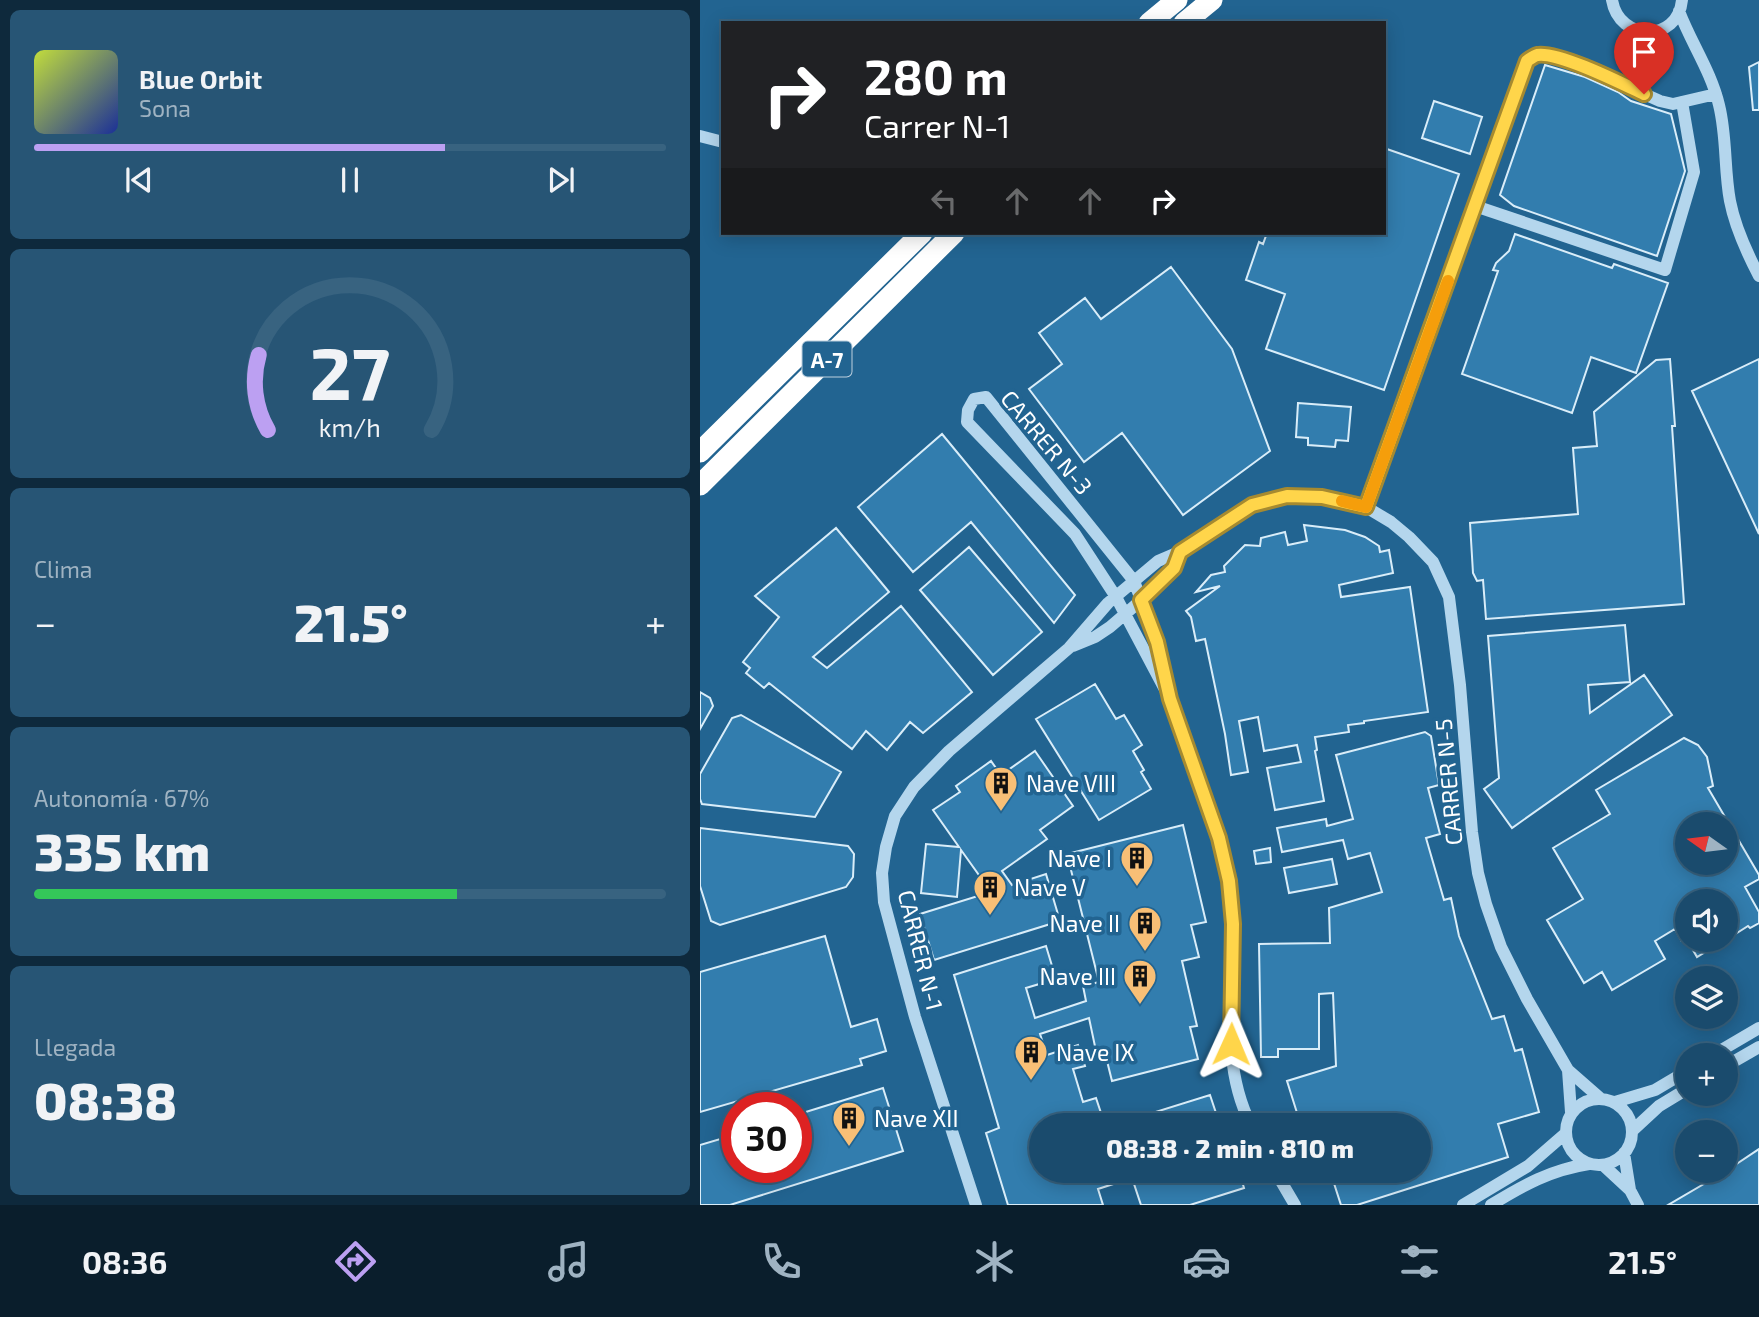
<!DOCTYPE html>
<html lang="es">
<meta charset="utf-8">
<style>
:root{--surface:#1a4b6d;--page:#275575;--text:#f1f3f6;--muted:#9fb3c2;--line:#386380;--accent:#bca0f2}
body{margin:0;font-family:"Exo 2",sans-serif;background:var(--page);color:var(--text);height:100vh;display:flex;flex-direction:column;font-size:26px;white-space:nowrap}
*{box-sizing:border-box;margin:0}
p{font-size:23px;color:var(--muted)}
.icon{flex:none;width:38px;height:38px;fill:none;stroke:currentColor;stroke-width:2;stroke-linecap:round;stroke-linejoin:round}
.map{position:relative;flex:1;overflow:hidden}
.details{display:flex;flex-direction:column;gap:10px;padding:10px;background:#0e293c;width:700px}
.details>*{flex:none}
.hud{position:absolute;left:21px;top:21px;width:665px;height:214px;border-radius:0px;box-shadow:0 4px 18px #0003,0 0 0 2px var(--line);background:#202124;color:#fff;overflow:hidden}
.needle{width:46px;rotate:284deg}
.fabs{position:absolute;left:975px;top:812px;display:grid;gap:14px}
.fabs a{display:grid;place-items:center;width:63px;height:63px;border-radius:50%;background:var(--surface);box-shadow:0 4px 18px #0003,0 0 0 2px var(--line);font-size:35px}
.speed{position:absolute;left:21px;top:1092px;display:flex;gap:14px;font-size:35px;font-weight:700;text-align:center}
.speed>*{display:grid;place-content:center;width:91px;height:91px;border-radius:50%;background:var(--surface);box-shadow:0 4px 18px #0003,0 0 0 2px var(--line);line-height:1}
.speed .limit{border:10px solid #d22;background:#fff;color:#111}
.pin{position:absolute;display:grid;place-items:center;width:60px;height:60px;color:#fff;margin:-72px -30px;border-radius:50% 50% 50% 0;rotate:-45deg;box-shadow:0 0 7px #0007}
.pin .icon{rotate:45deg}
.me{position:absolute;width:77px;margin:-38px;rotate:1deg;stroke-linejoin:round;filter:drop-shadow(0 0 5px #0008)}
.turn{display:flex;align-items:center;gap:24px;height:147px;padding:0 28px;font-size:32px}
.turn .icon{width:91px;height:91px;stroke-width:2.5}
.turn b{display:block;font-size:49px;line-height:60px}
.lanes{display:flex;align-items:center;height:66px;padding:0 28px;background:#0003;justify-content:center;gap:35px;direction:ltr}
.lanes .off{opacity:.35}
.big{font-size:52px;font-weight:800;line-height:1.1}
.details .widget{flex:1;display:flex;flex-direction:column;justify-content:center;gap:10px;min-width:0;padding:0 24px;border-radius:10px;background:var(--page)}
.details .dial{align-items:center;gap:0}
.dial svg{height:182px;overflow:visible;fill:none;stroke:var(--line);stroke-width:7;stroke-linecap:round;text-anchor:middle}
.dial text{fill:var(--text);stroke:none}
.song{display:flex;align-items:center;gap:21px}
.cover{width:84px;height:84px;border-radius:10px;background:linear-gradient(135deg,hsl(70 70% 55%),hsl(230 70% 35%))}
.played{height:7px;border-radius:4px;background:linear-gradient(90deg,var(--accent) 65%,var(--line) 65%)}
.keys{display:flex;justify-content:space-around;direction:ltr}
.heat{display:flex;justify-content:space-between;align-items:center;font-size:38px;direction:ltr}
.charge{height:10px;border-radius:5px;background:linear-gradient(90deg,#34c759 67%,var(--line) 0)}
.trip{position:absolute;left:329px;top:1113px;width:402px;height:70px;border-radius:35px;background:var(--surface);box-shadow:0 4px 18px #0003,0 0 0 2px var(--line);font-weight:800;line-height:70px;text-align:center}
.menu{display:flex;height:112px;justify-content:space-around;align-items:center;background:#0a1e2c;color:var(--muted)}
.menu .icon{width:49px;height:49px}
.menu .on{color:var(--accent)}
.menu b{font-size:32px;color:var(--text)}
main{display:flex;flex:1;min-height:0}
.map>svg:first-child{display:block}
</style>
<main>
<section class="details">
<div class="widget">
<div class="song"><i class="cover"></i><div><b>Blue Orbit</b><p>Sona</p></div></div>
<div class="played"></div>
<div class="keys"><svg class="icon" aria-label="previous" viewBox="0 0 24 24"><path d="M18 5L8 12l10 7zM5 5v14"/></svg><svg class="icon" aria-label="pause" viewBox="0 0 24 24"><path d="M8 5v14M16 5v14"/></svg><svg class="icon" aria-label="next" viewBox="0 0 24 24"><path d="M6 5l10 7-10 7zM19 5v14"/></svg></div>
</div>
<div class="widget dial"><svg viewBox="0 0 100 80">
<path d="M14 69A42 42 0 1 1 86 69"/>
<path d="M14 69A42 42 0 0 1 10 36" stroke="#bca0f2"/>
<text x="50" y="56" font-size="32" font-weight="700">27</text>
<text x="50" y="72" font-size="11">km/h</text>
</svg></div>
<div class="widget"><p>Clima</p>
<div class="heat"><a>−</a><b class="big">21.5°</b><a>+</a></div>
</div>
<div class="widget"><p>Autonomía · 67%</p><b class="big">335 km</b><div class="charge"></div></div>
<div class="widget"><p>Llegada</p><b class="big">08:38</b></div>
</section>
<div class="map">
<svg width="1059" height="1205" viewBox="0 0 1059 1205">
<rect width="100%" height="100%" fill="#226491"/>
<!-- building -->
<path fill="#327dae" stroke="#d9edf9" stroke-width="2" fill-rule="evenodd" d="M1059,62V110H1053L1049,67Z
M845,65L885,77L918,92L931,101L971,114L985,171L957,256L814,206L800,195Z
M734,101L782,117L770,154L722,138Z
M684,148L759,174L684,390L566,349L585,294L546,280L559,242L563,244L567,233H684Z
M815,234L912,268L914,264L968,283L936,373L891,357L872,413L762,374L798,271L793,270L796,263L809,251Z
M471,267L532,349L570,451L483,515L422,433L384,462L329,389L362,364L339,333L385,298L401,319Z
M970,359L975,426H972L984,604L786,619L783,580L777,581L773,573L770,523L878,514L873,448L897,446L894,412L956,360Z
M1059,359V534L992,391Z
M598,403L651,407L648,441L636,440L635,447L608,445V438L596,437Z
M242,434L375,595L354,623L271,522L213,572L158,507Z
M604,525L645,530L665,537L679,546L680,552L689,550L693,573L639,585L641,597L710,587L728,712L664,721V723L648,725L649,732L615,737L617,750L615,751L624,801L575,810L567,768L601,762L597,745L564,751L558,717L539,721L548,772L531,775L525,734L505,639L496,641L491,617L486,611L520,586L496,592L511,575L525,572L524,566L545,545L560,546L561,538L585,532L588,545L607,541Z
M136,528L189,592L113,657L127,668L201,606L272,692L223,733L210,722L187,750L166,731L152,749L69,683L64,688L46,673L50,668L43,662L79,617L55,596Z
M269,547L342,632L293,675L220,590Z
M925,625L930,682L888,685L890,713L944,675L972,715L812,828L784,789L799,778L788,636Z
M395,684L416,719L424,715L442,745L433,751L444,770L441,772L451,789L399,820L336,719Z
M0,692L10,698L13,706L0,729Z
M41,715L141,772L115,817L2,804L0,799V774L32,718Z
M725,732L731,736L739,785L728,788L740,834L726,838L744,900L751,898L759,936L792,1019L804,1016L815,1051L822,1049L839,1112L798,1124L808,1157L657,1205H641L630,1171H719V1125H576V1123L598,1116L587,1081L636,1066L633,993L619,994V1049H578V1057H561L559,944L630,943L629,908L682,892L670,853L648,859L643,840L582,852L577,828L626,819L627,826L653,819L636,755Z
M984,738L998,745L1007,757L1013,786L1008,788L1059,875V879L1045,887L1059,912V923L1050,928L1048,926L1026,940V901H987V936L981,940L975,929L955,941L965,959L912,990L902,972L884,983L847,920L883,899L853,848L910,814L896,790ZM987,824H1026V863H987Z
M335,751L373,806L340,830L347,839L302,871L312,885L346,874L360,921L234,960L220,914L291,892L261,850L257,897L221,893L226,844L259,847L233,810L260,792L256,786L291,761L301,775Z
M483,825L506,922L491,925L499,957L482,961L497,1026L490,1027L498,1059L412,1081L404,1049L396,1051L389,1018L340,1034L347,1055L378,1045L385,1066L373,1069L383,1102L396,1098L405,1125H341V1171H539L544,1188L490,1205H441L432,1178L398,1189L403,1205H308L286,1133L299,1128L254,975L346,946L356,979L326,988L335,1018L386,1001L383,986L399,982L367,854Z
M0,828L148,846L154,854L153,877L146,887L20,925L11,921L0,886Z
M570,848L571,862L556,864L554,851Z
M632,859L637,884L589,893L584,868Z
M125,936L151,1027L177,1019L186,1051L160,1059L162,1065L0,1112V972Z
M1010,940L1023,941L997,957L993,950Z
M183,1088L203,1151L30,1205H0V1145L37,1134V1167H96V1115Z
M510,1095L520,1125H421L420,1123Z
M1059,1149V1205H968L1026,1171Z"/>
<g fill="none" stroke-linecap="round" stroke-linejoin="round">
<!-- minor -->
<path stroke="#b4d6ed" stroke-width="12" d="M912,0C919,42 978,43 982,0
M979,11C991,43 1011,71 1019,105C1027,137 1024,169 1030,201C1035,227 1047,253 1059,276
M0,136L23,142
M775,206L965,270L994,172L982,102
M666,507L827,61L836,55L856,58L888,69L960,101L973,104L1016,94
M373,646L395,637L410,627L460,584L474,568L479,552
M470,699L416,597L375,534L267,422L268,410L274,399L286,397L434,581C441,601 450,620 456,640C465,666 468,692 476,718C494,771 518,824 528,879C543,960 512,1049 551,1125
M1013,1055L1059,1028
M1026,1066L1059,1047
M868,1070L871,1112
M866 1132a33 33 0 1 1 66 0a33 33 0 1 1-66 0Z
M915,1102L955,1090L987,1071
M932,1131L959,1106L987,1089
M924,1153L930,1190L938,1205
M903,1165L930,1190
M575,1171L595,1205
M276,1205L215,1017L184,902L182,873L186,847L195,816L214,787L249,751L369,648L408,603L458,561L479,552L552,505L587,496L622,497L666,507L691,522L709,537L733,562L749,597L760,685L772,832L778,873L786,904L801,947L827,999L868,1070L900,1098
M763,1205L828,1166L866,1133
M791,1205C824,1185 850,1170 889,1164"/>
<!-- highway -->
<path stroke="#fff" stroke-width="21" d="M449,23L477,0
M484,23L512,0
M0,452L222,233
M0,485L254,233"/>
</g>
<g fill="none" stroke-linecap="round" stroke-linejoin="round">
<defs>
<path id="route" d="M531,1044L533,924L529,881L519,838L470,699L457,642L441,600L474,568L480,552L552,505L587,496L622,497L666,507L827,61C828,60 836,55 837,55C858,51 923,84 944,94"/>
</defs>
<!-- route casing -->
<use href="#route" stroke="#a68a30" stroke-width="18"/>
<!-- route -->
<use href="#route" stroke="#ffd54a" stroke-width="12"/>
<!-- slow -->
<path stroke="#f59e0b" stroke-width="12" d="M642,501L666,507L748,281"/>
</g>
<!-- icons -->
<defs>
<symbol id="building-pin" viewBox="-11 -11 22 30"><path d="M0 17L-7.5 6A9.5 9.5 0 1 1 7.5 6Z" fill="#f8bf76" stroke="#226491"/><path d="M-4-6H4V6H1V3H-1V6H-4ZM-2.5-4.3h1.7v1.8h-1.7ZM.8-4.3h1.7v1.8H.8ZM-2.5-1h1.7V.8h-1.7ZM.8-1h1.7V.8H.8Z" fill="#111"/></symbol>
</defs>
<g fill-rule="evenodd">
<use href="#building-pin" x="282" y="764" width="38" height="52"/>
<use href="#building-pin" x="418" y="839" width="38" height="52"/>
<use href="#building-pin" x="271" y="868" width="38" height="52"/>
<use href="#building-pin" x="426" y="904" width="38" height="52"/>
<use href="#building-pin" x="421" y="957" width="38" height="52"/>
<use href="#building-pin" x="312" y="1033" width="38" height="52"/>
<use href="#building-pin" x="130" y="1099" width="38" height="52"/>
</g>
<g text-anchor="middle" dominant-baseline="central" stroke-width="7" stroke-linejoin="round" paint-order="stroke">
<!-- shield labels -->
<rect fill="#226491" stroke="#bdd0de" stroke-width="2" x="102.5" y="341.5" width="49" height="35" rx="5"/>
<g font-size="21" font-weight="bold" fill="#fff">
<text x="127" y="359">A-7</text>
</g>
<!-- street labels -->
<g font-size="23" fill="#fff" stroke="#226491">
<text transform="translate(347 442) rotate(50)">CARRER N-3</text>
<text transform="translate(748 782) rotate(-95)">CARRER N-5</text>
<text transform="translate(221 950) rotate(76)">CARRER N-1</text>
</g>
<!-- poi labels -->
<g font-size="23" fill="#fff" stroke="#226491" text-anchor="start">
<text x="326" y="783">Nave VIII</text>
<text x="412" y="858" text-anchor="end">Nave I</text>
<text x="314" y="887">Nave V</text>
<text x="420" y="923" text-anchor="end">Nave II</text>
<text x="416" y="976" text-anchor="end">Nave III</text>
<text x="356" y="1052">Nave IX</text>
<text x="174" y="1118">Nave XII</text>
</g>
</g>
</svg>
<div class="fabs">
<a><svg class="needle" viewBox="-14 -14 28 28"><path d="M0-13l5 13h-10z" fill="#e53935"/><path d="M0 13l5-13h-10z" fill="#9fb3c2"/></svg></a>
<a><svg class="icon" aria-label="sound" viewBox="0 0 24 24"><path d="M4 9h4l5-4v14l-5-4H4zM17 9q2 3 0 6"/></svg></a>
<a><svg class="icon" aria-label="layers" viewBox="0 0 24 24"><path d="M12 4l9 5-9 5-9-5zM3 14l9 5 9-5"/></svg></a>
<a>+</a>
<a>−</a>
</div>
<div class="speed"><div class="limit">30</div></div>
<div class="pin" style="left:944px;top:94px;background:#d93025"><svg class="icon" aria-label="arrive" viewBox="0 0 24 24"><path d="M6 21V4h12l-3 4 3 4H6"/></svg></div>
<svg class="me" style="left:531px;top:1044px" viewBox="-20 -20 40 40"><path d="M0-17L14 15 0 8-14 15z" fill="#ffd54a" stroke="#fff" stroke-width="4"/></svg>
<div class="trip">08:38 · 2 min · 810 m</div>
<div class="hud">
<div class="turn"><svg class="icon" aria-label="right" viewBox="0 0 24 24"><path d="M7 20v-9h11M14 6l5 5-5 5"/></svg><div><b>280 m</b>Carrer N-1</div></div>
<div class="lanes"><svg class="icon off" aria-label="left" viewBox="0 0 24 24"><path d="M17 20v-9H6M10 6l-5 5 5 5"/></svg><svg class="icon off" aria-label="ahead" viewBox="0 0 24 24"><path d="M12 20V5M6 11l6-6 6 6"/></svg><svg class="icon off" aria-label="ahead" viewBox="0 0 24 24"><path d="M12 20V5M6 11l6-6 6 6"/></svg><svg class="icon" aria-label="right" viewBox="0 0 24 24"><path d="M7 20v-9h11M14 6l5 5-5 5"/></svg></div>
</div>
</div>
</main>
<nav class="menu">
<b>08:36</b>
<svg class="icon on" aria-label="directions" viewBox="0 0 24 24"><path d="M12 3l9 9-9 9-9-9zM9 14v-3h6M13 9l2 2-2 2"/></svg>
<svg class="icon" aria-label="music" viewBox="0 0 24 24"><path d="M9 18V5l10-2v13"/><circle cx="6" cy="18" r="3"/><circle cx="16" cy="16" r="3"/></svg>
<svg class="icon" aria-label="phone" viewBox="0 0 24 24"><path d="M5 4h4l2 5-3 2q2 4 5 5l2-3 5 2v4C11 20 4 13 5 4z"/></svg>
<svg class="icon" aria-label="climate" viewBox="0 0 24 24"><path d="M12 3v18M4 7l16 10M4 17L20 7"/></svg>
<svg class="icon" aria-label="car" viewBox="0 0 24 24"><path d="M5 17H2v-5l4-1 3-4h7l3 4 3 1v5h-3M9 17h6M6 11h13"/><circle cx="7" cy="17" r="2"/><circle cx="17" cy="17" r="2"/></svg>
<svg class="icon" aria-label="filters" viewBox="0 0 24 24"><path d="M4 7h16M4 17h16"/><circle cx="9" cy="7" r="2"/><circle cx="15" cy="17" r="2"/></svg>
<b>21.5°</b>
</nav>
